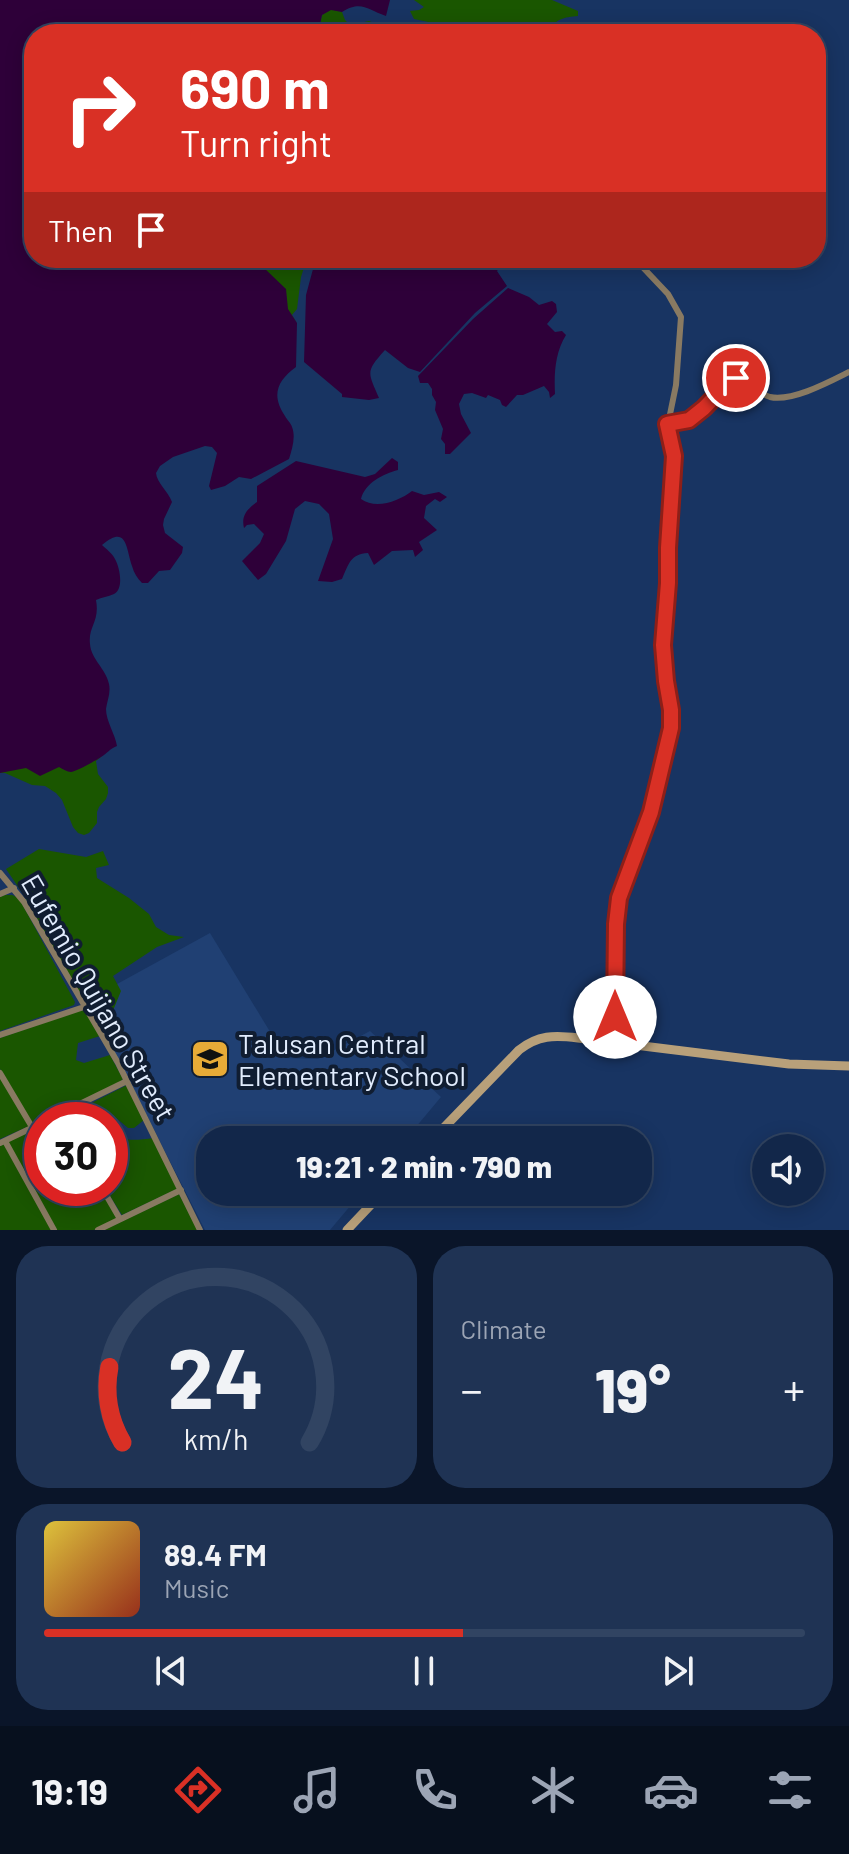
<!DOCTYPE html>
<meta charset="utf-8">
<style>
:root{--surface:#12274a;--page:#1f3354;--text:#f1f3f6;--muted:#9ca5b5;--line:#314462;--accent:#d93025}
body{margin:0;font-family:Barlow,sans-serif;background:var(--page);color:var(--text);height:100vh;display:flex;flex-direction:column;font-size:30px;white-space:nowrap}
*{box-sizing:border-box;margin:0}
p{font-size:26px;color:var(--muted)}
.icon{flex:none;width:44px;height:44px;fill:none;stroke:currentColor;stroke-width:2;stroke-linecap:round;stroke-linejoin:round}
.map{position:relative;height:1230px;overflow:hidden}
.side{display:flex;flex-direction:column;gap:16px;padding:16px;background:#0a1529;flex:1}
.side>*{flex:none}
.top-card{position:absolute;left:24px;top:24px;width:802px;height:244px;border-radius:32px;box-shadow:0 4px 20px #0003,0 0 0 2px var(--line);background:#d93025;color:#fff;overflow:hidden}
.fabs{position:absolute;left:752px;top:1134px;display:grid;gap:16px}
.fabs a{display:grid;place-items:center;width:72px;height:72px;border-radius:50%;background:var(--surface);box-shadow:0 4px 20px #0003,0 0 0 2px var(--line);font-size:40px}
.speed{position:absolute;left:24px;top:1102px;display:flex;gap:16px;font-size:40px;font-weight:700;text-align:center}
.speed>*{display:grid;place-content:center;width:104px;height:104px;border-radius:50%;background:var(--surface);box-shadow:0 4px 20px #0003,0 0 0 2px var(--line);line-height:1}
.speed .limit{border:12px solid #d22;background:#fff;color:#111}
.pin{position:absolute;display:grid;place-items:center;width:68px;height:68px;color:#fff;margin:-34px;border:4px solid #fff;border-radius:50%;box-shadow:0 2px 8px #0007}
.me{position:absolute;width:88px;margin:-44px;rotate:0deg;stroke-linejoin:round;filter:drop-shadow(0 0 6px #0008)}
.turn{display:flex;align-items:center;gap:28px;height:168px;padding:0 24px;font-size:36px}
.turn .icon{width:104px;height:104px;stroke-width:2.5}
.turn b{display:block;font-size:56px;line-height:68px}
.then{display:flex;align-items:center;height:76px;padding:0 24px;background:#0003;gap:16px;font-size:30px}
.big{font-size:60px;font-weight:800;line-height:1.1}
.side .tile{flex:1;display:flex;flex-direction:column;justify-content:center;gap:12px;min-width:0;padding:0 28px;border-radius:32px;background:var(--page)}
.side .dial{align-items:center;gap:0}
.dial svg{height:208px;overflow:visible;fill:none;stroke:var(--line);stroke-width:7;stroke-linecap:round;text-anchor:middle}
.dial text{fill:var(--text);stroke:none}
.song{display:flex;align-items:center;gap:24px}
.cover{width:96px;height:96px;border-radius:12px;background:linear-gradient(135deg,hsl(50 70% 55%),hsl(10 70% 35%))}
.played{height:8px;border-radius:4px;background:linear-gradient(90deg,var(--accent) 55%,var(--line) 55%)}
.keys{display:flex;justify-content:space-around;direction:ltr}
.heat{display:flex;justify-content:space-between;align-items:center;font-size:44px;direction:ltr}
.side .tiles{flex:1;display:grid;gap:16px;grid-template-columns:1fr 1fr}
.tile:last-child{grid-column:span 2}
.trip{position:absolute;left:196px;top:1126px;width:456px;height:80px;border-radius:32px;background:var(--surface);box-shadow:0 4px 20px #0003,0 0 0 2px var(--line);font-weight:800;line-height:80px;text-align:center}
.tabs{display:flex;height:128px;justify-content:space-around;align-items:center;background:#07101e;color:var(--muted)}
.tabs .icon{width:56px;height:56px}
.tabs .active{color:var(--accent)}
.tabs b{font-size:36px;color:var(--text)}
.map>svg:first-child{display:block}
</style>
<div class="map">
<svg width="849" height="1230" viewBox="0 0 849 1230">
<rect width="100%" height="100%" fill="#183462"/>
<!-- built -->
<path fill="#204073" d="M210,933L286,1058L318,1059L370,1031L441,1097L405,1140H210V1192H362L330,1230H205L88,1000Z"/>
<!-- green -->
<path fill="#1a5600" d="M414,0H552L578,11V16C565,17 552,19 550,34H470L472,31L469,27L456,28L440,22L433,23L414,19L410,11L419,10L424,7Z
M331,9L342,12L345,20L350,25L369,21L374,23L376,34H318L322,15Z
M250,258H307L301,277L297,309L292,315L297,323Z
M113,747C107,749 102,757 96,761L98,774L108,787V793L106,799L99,807L97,812V823L89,833L84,835L78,833L73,827L62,800L56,793L45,786L32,785L5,773H0V751L40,770Z
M39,849L86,857L103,851L109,865L96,868L97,878L129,898L149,914L156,927L169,935L184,937L157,947L113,976L121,991L112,1013L94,1019L25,897L6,869Z
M5,895H12L19,898L75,1002L74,1005L0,1031V897Z
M81,1010L85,1011L100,1036L78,1043L76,1060L84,1063L110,1055L123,1079L120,1082L34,1123L30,1121L0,1069V1038Z
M0,1076L29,1126L0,1139Z
M127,1085L144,1120L134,1128H128L108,1111H93L96,1120H65L64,1117Z
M32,1129L38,1139L42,1138V1188H100L117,1219L94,1230H57L7,1142Z
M110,1134C125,1142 137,1140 154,1138L177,1189L122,1215L105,1188H110Z
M4,1144L52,1230H0V1146Z
M179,1194L198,1230H104Z"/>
<!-- water -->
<path fill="#2e0039" d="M0,0H390L386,16C367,10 362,0 342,12L331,10L322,15L318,34H34V258H262V266L286,289L288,309L297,323L296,367C277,381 271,395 285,416C287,420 291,423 292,427C296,437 292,449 289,459L251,479L239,477L225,486L211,490L209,486L217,453L212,447L205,446L173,457L160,466L156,473C157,483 168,491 172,502L164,519L163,525L165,533L183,547L182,553L170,570L159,571L148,583H142C137,578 134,573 132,566C126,548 127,524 102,545C106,549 112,553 115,559C120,568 124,589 114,594C108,597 102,597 96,600C100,622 88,626 90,644C91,659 106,669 109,684C111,693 107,701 106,709C106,721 115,734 117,746C109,749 108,753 101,757C97,760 75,772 71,772C67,772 63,769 59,767L40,776L26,768L0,773Z
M316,258H507L497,271L507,286L475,313L420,372L408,368L385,350C365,372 368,372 379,398L369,400L342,397V394L304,362L306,295Z
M508,288L529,297L539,305L552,301L556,304L557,312L547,324L555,332L562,331L566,335C555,353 554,373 555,394L550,398L549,392L544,386L523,395H517L506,407L502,405L500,400L488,395L486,398L472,393L464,394L459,404L461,414L471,433L450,454H445V444L441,439L443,429L435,410L436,402L432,395V389L428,383H420L418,376L473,319Z
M392,458L398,462V470C383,474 365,483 361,499C376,510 399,501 412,491L424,495L439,492L447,497L440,502L435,499L426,506L424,518L437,530L419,542L423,550L415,557L413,550L392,551L374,565L368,553C350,554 349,564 342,579L332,582L318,581L333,539L329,514L319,504L305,501L295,509L286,541L266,574L258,580L242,561L260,543L264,534L254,524L247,525L244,528C241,516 247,509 257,502V486L296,461L365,477L375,474Z"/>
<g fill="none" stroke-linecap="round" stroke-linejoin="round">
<!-- street -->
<path stroke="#897a62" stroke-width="6" d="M667,424L689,420L704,408L732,379L736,378C748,382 757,393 770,397C792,402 829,382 849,372
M0,873L24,902L118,1063L200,1230
M0,894L14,888
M0,1035L84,1007
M615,1043L616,924L619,898L651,812L671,728V710L666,681L663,645L674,456L667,429L676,385L681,317L668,294L634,258
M0,1073L32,1127
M47,1120L127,1081
M5,1141L54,1230
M0,1143L42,1123
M102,1188L120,1219
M98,1230L181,1190"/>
<!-- secondary -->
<path stroke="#b8a07a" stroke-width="9" d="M432,1140L519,1050C538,1035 554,1035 578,1038L789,1064L849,1066
M347,1230L383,1192"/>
</g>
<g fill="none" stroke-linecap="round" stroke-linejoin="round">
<defs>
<path id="route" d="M615,1017L616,924L619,898L651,812L671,728V710L666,681L663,645L668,583V548L674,456L667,424L689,420L704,408L732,379L736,378"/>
</defs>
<!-- route casing -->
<use href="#route" stroke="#8d1f18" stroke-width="20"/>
<!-- route -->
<use href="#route" stroke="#d93025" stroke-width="14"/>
</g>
<!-- icons -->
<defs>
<symbol id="school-square" viewBox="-11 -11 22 22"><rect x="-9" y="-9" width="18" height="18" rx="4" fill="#e8ab37" stroke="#101d31"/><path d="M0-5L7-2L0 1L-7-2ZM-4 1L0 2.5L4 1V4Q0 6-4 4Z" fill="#111"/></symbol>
</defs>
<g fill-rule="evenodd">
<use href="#school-square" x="188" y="1037" width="44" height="44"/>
</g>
<g text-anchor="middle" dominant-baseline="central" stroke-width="8" stroke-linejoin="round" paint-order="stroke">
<!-- street labels -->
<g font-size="28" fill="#e1ecfd" stroke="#101d31">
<text transform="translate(99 997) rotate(60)">Eufemio Quijano Street</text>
</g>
<!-- poi labels -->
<g font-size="28" fill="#e1ecfd" stroke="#101d31" text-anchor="start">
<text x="238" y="1043">Talusan Central<tspan x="238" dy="32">Elementary School</tspan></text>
</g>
</g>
</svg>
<div class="fabs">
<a><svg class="icon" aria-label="sound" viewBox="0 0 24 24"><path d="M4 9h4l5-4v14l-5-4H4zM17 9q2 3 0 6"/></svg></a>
</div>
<div class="speed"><div class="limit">30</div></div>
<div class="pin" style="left:736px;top:378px;background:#d93025"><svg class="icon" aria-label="arrive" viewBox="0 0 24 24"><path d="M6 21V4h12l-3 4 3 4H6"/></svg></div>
<svg class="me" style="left:615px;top:1017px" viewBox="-20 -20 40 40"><circle r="19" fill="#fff"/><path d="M0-13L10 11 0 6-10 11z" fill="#d93025"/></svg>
<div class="trip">19:21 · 2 min · 790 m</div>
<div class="top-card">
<div class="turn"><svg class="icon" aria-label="right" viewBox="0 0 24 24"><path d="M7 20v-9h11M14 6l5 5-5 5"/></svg><div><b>690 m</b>Turn right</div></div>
<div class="then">Then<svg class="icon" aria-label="arrive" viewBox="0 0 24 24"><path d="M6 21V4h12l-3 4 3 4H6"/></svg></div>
</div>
</div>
<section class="side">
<div class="tiles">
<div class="tile dial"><svg viewBox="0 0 100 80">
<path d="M14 69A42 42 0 1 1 86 69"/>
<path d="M14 69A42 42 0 0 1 9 40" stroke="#d93025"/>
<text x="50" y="56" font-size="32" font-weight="700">24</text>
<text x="50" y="72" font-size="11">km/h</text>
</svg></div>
<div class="tile"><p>Climate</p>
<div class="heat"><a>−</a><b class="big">19°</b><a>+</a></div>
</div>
<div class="tile">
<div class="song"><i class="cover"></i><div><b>89.4 FM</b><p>Music</p></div></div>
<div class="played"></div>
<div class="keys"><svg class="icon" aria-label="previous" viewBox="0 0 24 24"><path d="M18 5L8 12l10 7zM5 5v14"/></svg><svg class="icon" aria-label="pause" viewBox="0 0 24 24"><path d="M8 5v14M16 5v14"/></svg><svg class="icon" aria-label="next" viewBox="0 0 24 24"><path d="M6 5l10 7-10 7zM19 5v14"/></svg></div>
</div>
</div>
</section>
<nav class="tabs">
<b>19:19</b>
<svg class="icon active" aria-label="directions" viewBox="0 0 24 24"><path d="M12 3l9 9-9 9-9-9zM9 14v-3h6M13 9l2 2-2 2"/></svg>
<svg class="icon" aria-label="music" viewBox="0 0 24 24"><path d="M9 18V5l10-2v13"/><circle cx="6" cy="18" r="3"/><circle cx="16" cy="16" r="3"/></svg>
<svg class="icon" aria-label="phone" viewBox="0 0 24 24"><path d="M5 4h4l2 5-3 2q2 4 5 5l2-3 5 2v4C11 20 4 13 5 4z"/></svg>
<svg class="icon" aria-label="climate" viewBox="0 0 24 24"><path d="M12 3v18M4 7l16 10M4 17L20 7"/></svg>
<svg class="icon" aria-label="car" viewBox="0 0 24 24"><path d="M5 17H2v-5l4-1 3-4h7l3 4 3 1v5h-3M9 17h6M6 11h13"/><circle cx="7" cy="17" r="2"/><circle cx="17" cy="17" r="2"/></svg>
<svg class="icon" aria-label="filters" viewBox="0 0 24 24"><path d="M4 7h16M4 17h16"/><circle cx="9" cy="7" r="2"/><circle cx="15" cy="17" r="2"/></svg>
</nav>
